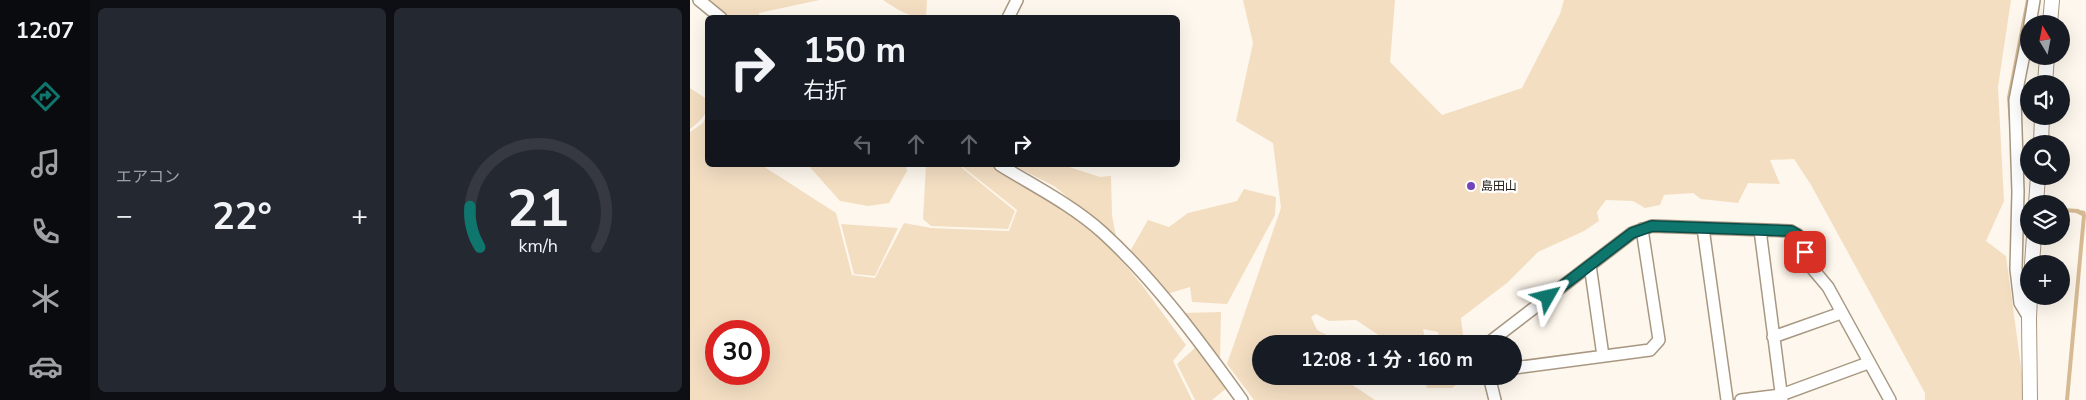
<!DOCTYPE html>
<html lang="ja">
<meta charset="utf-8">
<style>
:root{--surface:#171b24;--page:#242831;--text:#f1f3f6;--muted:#9ea1a6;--line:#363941;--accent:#0f766e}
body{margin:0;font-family:"Nunito Sans","Noto Sans JP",sans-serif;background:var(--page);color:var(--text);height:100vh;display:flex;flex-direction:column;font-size:19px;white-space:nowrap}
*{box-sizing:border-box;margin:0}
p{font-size:16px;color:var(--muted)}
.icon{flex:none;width:28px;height:28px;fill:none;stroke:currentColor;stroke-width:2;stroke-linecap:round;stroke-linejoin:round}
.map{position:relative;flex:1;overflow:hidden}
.details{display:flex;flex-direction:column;gap:8px;padding:8px;background:#0d0f14;width:600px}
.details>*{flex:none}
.top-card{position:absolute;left:15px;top:15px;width:475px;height:152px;border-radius:8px;box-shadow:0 5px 20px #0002;background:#171b24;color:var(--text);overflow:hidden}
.needle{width:32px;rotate:350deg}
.buttons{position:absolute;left:1330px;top:15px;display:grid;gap:10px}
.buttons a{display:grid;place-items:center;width:50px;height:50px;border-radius:50%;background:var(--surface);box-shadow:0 5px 20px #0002;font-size:25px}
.speed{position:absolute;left:15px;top:320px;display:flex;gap:10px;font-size:25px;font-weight:700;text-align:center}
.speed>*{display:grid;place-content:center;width:65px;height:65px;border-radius:50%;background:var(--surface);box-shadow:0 5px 20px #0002;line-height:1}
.speed .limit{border:8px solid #d22;background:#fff;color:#111}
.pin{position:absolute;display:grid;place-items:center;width:42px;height:42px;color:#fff;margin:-21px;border-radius:10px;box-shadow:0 2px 8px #0006}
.me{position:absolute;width:55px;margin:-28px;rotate:53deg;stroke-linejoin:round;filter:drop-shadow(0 0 4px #0008)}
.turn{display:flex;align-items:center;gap:18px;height:105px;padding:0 15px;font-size:22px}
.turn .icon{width:65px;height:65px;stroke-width:2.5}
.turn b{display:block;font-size:35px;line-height:42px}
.lanes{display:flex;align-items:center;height:48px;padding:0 15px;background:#0003;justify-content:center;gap:25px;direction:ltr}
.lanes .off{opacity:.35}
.big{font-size:38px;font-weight:700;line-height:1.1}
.details .tile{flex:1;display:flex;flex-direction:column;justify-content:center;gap:8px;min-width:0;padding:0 18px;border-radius:8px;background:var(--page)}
.details .dial{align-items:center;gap:0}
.dial svg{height:130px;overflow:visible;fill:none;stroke:var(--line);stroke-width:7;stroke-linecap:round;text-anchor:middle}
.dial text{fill:var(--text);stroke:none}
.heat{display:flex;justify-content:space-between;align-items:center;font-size:28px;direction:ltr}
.details .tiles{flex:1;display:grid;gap:8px;grid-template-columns:repeat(2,1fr)}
.trip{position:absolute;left:562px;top:335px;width:270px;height:50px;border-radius:25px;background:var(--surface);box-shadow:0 5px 20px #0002;font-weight:700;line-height:50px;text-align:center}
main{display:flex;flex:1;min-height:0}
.dock{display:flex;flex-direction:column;width:90px;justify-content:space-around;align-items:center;background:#090b0e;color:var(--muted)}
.dock .icon{width:35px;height:35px}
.dock .active{color:var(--accent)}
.dock b{font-size:22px;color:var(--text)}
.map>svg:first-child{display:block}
</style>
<main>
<nav class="dock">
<b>12:07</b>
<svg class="icon active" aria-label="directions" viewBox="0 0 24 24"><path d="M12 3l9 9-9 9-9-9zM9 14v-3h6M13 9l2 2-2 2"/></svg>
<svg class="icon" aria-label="music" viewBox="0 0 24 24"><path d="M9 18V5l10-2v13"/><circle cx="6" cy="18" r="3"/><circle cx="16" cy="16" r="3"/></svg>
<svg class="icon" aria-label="phone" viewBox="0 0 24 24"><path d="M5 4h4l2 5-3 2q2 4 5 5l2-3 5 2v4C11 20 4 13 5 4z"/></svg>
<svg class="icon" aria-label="climate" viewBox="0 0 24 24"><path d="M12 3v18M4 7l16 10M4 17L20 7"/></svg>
<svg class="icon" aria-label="car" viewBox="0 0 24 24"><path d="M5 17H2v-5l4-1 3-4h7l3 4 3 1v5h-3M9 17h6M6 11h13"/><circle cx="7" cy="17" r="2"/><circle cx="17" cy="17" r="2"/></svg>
</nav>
<section class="details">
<div class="tiles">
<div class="tile"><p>エアコン</p>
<div class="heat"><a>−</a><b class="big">22°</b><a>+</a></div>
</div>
<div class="tile dial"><svg viewBox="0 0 100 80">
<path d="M14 69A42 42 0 1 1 86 69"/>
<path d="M14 69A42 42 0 0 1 8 44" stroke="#0f766e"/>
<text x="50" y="56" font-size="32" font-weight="700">21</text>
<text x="50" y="72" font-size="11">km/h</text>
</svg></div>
</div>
</section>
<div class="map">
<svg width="1396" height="400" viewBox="0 0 1396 400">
<rect width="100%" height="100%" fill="#fef7ed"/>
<!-- green -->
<path fill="#f3dec2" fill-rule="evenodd" d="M18,0H130L69,13L70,18L40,17Z
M193,0H237L236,17C219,18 207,9 193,0Z
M553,0H705L700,62L752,115L832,88L870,14L874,0H1321L1308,87L1314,201L1296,241L1316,256L1334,389V400H1235V393L1121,185L1104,159L1080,160L1090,184L1058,183L1048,203L1011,199L1003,193L974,195L970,205L955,208L943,201L916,200L907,212L909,221L894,231L848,252L817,283L771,318L774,344H750L748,332L733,329L736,344H702L666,320L639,321L626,314L621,317L627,330L654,344H571V376H649L685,400H564L537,364L591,208L583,143L546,121L563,43Z
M0,88L18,100C18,114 11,121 0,129Z
M17,114L18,165H75L76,168L146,213L162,275L185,278L214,223L241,228L319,231L327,210L273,167V165H304L352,193L408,232L452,285L496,345L483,361L502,400H0V132L13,123ZM26,331H69V374H26Z
M118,165H216L217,171L199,203L178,206L150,201Z
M236,165H271L272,168L325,211L318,229L241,226L233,219Z
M323,165H373L410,177L421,176L422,215L426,237L364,186Z
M554,189L586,197L585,215L537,304L502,302L500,287L477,294L439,253L458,220L479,227L498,213L547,201Z
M151,224L208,228L185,276L164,274Z
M531,312L530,360L492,315L494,313Z
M506,347L538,387L522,400H505L487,364Z
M736,376H777L762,388H737L734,379Z"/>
<!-- water -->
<path fill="#d5ba94" d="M1384,209L1395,211L1396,215L1379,400H1375L1392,216L1384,212Z"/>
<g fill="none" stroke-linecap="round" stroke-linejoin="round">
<!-- stream -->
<path stroke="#d5ba94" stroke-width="4" d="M1321,123L1319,98L1338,0
M1373,210L1388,211"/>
<defs>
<path id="minor" d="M9,0L31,18
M318,18L327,0
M1340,24L1344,0
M310,165C344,186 382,205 412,232C464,279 511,343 552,400
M1013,228L1037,400
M1070,230L1092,400
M900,265L913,356
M1339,318L1330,303L1326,269L1328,192L1325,100L1339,29
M1083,337L1151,313
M797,344L942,233L962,226L1101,231L1108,235L1122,268L1138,287L1200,400
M824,368L960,350L969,340L952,229
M799,376L805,400
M1051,400L1091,395L1178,363"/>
<path id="tertiary" d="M1360,24L1362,0
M1355,84L1357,56
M1351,144L1352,116
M1346,204L1348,176
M1342,264L1344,236
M1340,296L1339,318L1340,400"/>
</defs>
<!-- minor casing -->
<use href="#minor" stroke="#a89882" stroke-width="14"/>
<!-- tertiary casing -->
<use href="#tertiary" stroke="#a89882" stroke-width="16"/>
<!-- minor -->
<use href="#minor" stroke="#fff" stroke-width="11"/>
<!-- tertiary -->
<use href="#tertiary" stroke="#fff" stroke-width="14"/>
</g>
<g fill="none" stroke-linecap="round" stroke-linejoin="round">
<defs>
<path id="route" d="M858,297L942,233L962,226L1101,231L1108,235L1115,252"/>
</defs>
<!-- route casing -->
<use href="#route" stroke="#0a4d48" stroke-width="12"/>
<!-- route -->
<use href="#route" stroke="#0f766e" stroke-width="9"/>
</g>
<!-- markers -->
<circle fill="#7343bb" stroke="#fff" stroke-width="2" cx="781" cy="186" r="5"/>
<g text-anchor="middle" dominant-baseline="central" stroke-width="4.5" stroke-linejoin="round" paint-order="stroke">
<!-- poi labels -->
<g font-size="12" fill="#1f1911" stroke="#fff" text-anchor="start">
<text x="791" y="186">島田山</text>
</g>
</g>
</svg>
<div class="buttons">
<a><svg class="needle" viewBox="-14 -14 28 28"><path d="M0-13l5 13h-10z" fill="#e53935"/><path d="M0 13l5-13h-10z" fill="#9ea1a6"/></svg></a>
<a><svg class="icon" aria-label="sound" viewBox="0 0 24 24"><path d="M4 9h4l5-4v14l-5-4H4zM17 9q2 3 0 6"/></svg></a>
<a><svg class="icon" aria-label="search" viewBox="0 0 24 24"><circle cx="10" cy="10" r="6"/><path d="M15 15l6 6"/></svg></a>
<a><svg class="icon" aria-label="layers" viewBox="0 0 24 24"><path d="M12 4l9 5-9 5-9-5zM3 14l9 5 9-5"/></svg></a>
<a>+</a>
</div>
<div class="speed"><div class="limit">30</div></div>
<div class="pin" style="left:1115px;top:252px;background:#d93025"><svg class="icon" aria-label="arrive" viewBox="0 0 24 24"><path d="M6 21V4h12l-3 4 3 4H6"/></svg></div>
<svg class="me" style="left:858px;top:297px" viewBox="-20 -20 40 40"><path d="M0-17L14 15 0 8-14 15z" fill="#0f766e" stroke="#fff" stroke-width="4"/></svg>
<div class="trip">12:08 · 1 分 · 160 m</div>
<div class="top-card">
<div class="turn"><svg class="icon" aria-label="right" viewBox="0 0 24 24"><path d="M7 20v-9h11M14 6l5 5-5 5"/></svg><div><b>150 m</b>右折</div></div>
<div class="lanes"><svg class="icon off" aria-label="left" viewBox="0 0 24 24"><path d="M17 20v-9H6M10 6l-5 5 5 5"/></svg><svg class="icon off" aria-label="ahead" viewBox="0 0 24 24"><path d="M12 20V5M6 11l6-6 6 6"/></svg><svg class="icon off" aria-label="ahead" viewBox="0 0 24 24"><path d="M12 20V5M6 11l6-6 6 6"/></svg><svg class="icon" aria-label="right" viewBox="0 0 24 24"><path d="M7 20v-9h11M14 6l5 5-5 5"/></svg></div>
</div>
</div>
</main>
